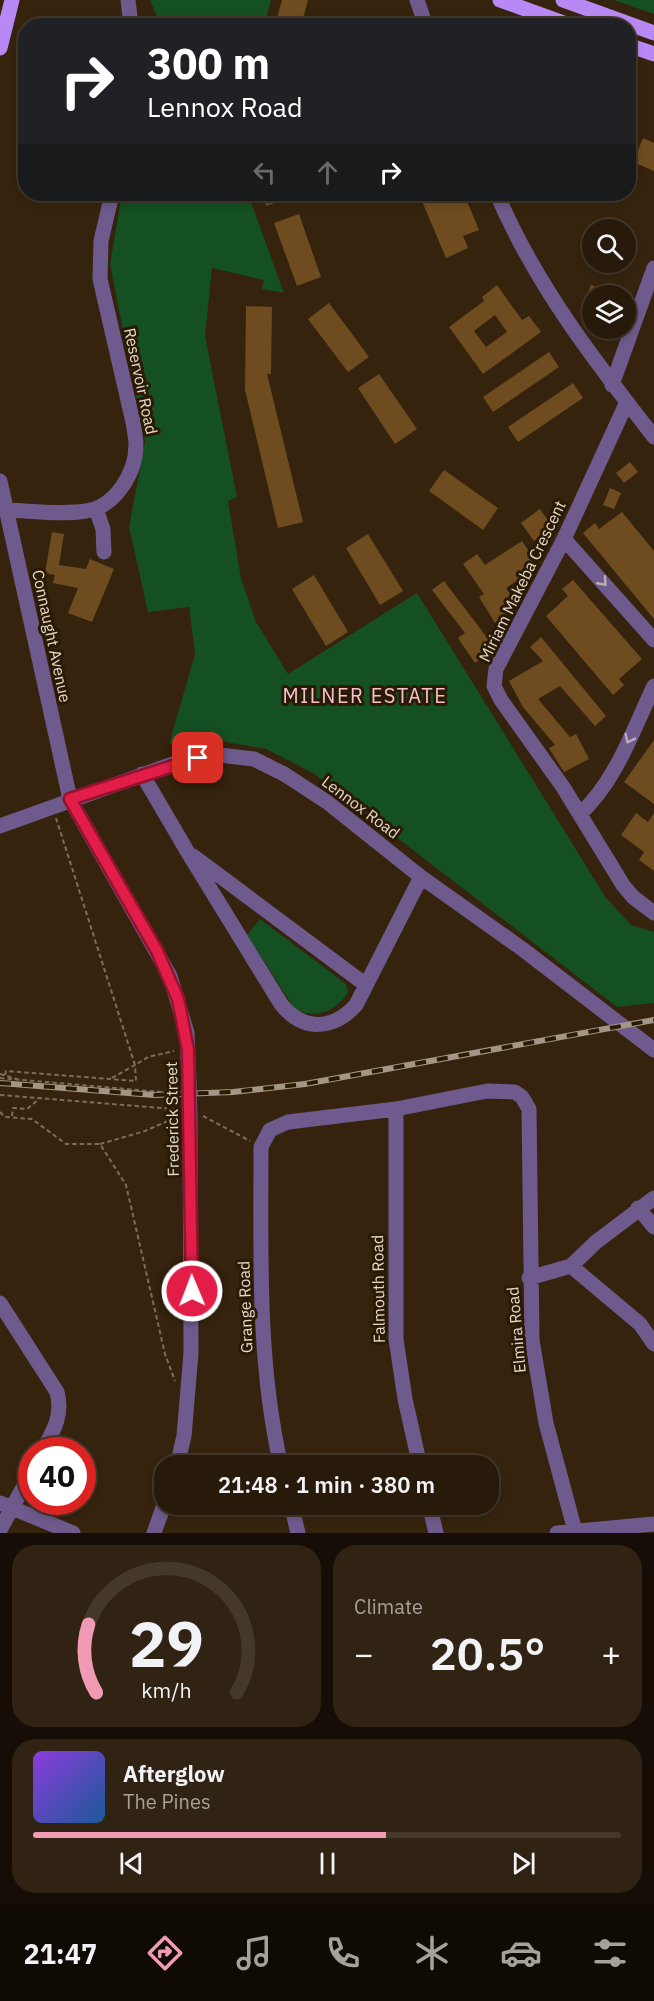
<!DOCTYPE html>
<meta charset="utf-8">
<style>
:root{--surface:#281a0a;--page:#302313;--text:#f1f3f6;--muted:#a5a19c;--line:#44382b;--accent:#f19ab3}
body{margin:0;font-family:"IBM Plex Sans",sans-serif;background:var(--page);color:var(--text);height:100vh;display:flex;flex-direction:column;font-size:22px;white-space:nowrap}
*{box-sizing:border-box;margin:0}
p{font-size:20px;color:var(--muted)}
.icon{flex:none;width:33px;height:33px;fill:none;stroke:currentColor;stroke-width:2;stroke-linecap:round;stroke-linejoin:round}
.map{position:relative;height:1533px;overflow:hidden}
.sheet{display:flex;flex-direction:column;gap:12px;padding:12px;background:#160e06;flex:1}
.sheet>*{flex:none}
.guide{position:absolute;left:18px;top:18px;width:618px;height:183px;border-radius:24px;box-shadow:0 3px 9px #0003,0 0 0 2px var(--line);background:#202124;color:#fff;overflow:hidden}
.buttons{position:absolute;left:582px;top:219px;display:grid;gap:12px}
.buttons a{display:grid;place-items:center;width:54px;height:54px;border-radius:50%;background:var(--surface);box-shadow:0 3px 9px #0003,0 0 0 2px var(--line);font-size:30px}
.speed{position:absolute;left:18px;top:1437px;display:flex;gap:12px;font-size:30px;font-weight:700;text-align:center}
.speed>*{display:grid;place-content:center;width:78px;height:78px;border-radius:50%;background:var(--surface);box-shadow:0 3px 9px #0003,0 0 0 2px var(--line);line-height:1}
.speed .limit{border:9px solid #d22;background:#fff;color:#111}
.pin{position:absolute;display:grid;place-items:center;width:51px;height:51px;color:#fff;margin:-26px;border-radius:12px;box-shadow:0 3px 9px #0006}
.me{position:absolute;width:66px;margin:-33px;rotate:359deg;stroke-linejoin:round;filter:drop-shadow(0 0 4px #0008)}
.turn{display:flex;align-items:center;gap:21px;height:126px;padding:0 30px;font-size:27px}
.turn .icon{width:78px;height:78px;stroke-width:2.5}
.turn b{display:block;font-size:42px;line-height:51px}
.lanes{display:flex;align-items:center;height:57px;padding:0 30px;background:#0003;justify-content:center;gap:30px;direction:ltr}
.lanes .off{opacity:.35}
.big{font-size:45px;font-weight:600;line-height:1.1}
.sheet .tile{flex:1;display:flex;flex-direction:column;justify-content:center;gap:9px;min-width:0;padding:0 21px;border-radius:24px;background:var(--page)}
.sheet .dial{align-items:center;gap:0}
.dial svg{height:156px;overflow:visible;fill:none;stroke:var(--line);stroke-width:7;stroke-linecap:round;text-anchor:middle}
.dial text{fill:var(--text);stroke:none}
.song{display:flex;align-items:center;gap:18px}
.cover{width:72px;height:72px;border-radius:9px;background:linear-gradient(135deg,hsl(270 70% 55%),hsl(210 70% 35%))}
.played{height:6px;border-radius:3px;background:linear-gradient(90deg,var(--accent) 60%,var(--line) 60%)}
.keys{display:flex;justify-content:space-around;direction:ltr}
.heat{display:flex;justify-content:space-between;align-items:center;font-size:33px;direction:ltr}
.sheet .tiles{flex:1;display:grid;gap:12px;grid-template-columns:1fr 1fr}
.tile:last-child{grid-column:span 2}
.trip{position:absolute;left:154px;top:1455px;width:345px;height:60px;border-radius:24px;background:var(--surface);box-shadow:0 3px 9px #0003,0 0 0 2px var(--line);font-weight:600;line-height:60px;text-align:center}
.menu{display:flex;height:96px;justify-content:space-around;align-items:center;background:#100a04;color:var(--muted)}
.menu .icon{width:42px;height:42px}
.menu .selected{color:var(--accent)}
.menu b{font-size:27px;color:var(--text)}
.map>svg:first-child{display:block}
</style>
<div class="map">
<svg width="654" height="1533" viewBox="0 0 654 1533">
<rect width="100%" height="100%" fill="#35230d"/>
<!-- green -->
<path fill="#145022" d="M150,0H271L264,26L156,25L157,16Z
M614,0H654V14Z
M122,194H248L284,293L262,289L264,280L212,268L205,336L237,497L228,501L241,578L256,622L288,674L417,593L606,898L631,925L654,932V1003L617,1007L313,773L266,749L220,741L169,744L195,654L189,607L148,612L129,527L145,442L110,264Z
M260,919L346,984L348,992C337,1011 315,1020 295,1009L247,935Z"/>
<!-- building -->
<path fill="#6e4c20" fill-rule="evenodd" d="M282,0H308L301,26H275Z
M643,138L654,143V171L633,162Z
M262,194H298V195L266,206Z
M419,194H430L434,202L454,194H464L479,230L463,236L468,248L446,258Z
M299,214L321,277L297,286L274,223Z
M497,285L522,320L529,316L541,332L483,374L449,327L484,301L482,297ZM495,315L507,332L486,347L474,331Z
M591,285L615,295V296H587Z
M329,303L369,357L348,372L308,319Z
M246,306L272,307L271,374H267L303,522L278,528L245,390Z
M549,352L559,367L493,412L483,397Z
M379,374L417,429L395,444L358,388Z
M573,383L583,398L518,442L508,427Z
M630,462L638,472L624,483L616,473Z
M444,470L498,508L483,530L429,491Z
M610,488L621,493L614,509L603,505Z
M540,509L553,528L534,541L521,523Z
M622,512L654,551V619L583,533L595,523L599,529Z
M52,532L64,534L59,565L86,569L90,559L114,569L92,622L68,613L78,588L53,583L55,575L45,573Z
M368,534L403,591L380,605L346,548Z
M522,541L539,566L506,588L518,606L495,623L479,597L484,594L463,564L477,554L485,565Z
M314,575L348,632L326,646L292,589Z
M573,580L642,659L619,679L624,685L613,695L546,616L568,596L562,589Z
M444,581L495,648L475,663L458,638L465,633L432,590Z
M541,637L606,716L595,726L560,686L538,699L570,737L576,734L589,759L564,772L549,748L555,745L523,707L509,681L543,661L530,647Z
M654,740V804L624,782Z
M636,813L648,822L654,813V871L639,860L644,852L621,835Z"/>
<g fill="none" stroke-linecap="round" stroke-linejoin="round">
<!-- path -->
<path stroke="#7d6e5c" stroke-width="2" stroke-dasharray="4.5 3" stroke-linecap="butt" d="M56,818L135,1065L148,1057L174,1051
M0,1074L17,1079
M5,1075L6,1071L136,1081L135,1065L110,1079
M0,1078L173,1093
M0,1095L174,1109
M0,1112L5,1117L32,1119L66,1144H100L126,1185L165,1354L175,1381
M12,1116L13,1108L27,1109L39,1099
M203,1116L250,1141
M100,1144L145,1131L177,1117"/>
<!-- minor -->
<path stroke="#6f5a8d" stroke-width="15" d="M128,0L131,26
M417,0L426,26
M497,194C535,284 594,360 654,437
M612,385L654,268
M627,402L564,539L496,669L494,686L501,700L563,787L623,885L633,897L654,913
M0,481L70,799L170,976L187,1033L189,1083
M96,509L103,529L104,552
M7,510C32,511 61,515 86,511C115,507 136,473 136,445C136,438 134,429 133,422L100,279L101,241L112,194
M564,539L654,640
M142,774L187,851L281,1004C303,1032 333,1030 356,1005L421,877
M580,814C616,781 633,730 654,686
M0,826L181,761L219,755L254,759L284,774L327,802L421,877L521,948L654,1050
M193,856L366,985
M396,1109V1339L405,1399L420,1466
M638,1208L654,1227
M571,1266L640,1324L654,1344
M529,1278L571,1266L596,1242L654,1198
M0,1303L57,1392C63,1415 54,1430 43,1450
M177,1466L184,1436L191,1353L190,1116
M281,1466C257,1361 261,1253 261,1147L270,1130L288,1122L396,1109L487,1091L515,1092L522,1097L529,1109L532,1340L546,1423L575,1531
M0,1503L73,1533
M291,1504L298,1533
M429,1504L436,1533
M0,1530L32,1471
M154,1533L165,1502
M557,1533L654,1524"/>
<!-- major -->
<path stroke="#b889f5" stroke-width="15" d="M500,0L572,26
M563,0L654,33
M628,45L654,54
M0,48L12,0"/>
<defs>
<path id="rail" d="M0,1083L154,1095L233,1092L305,1084L654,1020"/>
</defs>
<!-- rail casing -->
<use href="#rail" stroke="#a49686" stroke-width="6"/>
<!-- rail -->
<use href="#rail" stroke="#2a1a04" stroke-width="4" stroke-dasharray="11" stroke-linecap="butt"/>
<!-- minor-bridge -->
<path stroke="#6f5a8d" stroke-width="15" d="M189,1083L190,1116"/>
</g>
<!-- one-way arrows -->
<defs><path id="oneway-chevron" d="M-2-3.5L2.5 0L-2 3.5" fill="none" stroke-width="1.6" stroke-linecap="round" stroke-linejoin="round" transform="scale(1.5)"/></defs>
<g stroke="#bbadb6">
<use href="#oneway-chevron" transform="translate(603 582) rotate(48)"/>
<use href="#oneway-chevron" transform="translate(629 739) rotate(116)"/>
</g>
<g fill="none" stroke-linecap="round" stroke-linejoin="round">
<defs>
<path id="route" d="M192,1291L188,1050L178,999L157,951L70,799L198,758"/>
</defs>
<!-- route casing -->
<use href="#route" stroke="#92132f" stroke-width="15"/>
<!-- route -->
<use href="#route" stroke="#e11d48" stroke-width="10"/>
</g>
<g text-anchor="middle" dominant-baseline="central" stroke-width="6" stroke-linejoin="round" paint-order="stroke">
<!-- street labels -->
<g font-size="16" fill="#e4d9cc" stroke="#2a1a04">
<text transform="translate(141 381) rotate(78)">Reservoir Road</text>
<text transform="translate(522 581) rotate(-64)">Miriam Makeba Crescent</text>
<text transform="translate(52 636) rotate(78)">Connaught Avenue</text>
<text transform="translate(361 807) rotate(37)">Lennox Road</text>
<text transform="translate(172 1119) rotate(-91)">Frederick Street</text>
<text transform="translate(378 1289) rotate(-91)">Falmouth Road</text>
<text transform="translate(245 1307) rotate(-92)">Grange Road</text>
<text transform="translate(516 1330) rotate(-95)">Elmira Road</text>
</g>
<!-- quarter labels -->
<g font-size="20" letter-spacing="1.5" fill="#f5c2d0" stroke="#2a1a04">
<text x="365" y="695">MILNER ESTATE</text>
</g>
</g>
</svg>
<div class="buttons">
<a><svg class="icon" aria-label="search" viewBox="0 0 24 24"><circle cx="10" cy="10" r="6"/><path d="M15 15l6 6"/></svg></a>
<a><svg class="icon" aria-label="layers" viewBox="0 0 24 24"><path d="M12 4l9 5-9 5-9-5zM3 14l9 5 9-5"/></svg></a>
</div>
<div class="speed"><div class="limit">40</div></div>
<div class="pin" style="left:198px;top:758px;background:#d93025"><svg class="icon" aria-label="arrive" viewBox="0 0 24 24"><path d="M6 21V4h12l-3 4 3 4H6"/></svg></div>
<svg class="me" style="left:192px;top:1291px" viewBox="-20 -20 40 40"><circle r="17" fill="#e11d48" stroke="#fff" stroke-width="3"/><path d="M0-11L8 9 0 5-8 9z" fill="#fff"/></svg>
<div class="trip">21:48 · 1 min · 380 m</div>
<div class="guide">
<div class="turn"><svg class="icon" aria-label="right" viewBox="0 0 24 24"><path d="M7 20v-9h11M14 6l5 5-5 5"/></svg><div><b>300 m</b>Lennox Road</div></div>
<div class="lanes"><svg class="icon off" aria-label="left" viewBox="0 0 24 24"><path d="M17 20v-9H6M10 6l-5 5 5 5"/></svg><svg class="icon off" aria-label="ahead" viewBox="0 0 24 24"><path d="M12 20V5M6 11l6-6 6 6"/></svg><svg class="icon" aria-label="right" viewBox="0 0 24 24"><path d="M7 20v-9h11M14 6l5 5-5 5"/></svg></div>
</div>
</div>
<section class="sheet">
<div class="tiles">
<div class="tile dial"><svg viewBox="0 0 100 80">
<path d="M14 69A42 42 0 1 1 86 69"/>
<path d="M14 69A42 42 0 0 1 10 34" stroke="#f19ab3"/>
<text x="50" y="56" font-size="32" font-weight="700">29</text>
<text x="50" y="72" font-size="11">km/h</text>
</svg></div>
<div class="tile"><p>Climate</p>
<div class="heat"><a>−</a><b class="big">20.5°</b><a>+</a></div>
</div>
<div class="tile">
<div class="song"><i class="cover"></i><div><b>Afterglow</b><p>The Pines</p></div></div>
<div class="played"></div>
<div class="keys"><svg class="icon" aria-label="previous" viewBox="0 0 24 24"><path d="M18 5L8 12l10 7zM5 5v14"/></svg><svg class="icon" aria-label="pause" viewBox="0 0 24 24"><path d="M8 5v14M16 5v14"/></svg><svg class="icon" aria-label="next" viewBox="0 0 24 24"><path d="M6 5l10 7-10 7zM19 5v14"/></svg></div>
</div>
</div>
</section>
<nav class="menu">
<b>21:47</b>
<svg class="icon selected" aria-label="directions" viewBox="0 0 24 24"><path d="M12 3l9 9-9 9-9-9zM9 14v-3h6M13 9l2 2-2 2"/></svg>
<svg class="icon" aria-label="music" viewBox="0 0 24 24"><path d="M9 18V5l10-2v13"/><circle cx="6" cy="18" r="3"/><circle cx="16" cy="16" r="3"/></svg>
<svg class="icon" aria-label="phone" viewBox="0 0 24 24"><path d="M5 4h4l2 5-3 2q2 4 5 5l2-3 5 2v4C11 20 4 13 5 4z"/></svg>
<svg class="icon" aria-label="climate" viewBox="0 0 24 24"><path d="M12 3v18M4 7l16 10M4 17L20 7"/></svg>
<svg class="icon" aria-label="car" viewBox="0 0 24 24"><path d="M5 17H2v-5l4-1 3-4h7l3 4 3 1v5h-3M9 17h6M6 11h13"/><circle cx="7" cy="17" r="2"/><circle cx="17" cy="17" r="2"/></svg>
<svg class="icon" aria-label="filters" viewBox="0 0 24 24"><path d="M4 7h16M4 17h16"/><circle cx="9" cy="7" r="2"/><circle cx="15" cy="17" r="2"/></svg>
</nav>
